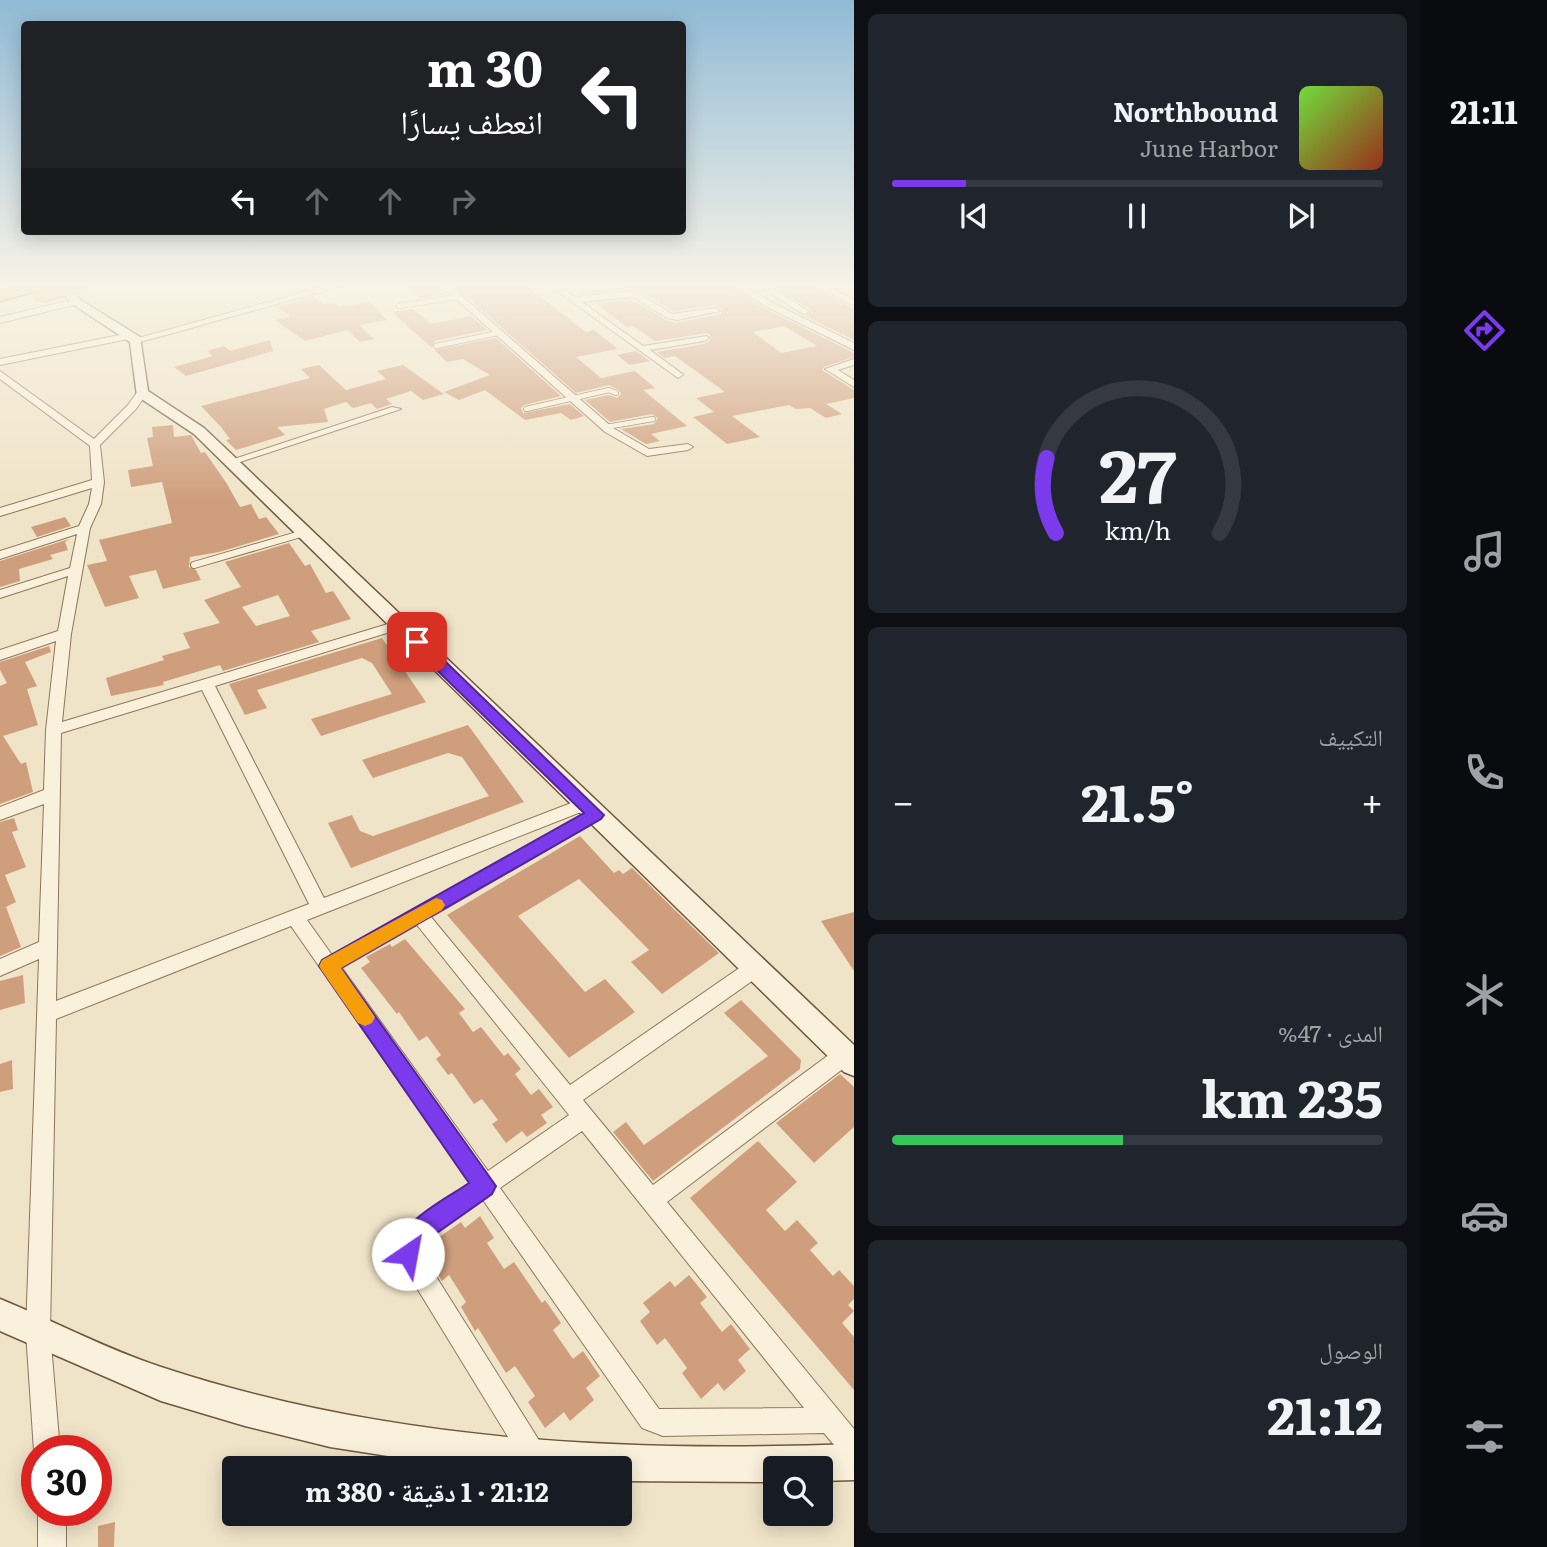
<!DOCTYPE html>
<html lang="ar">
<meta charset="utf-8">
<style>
:root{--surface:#171b24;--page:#20242c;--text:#f1f3f6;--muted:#9ea1a6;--line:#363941;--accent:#7c3aed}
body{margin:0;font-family:Literata,"Noto Naskh Arabic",serif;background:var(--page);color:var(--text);direction:rtl;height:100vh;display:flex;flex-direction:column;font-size:26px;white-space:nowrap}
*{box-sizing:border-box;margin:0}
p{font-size:23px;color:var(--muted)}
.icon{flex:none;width:38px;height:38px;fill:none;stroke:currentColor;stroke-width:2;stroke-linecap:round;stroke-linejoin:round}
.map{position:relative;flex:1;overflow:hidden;direction:ltr}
.sheet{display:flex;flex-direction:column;gap:14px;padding:14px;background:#0d0f14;width:567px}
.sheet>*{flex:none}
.top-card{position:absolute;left:21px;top:21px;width:665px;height:214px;border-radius:7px;box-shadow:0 4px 18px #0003;direction:rtl;background:#202124;color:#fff;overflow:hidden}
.controls{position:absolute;left:763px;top:1456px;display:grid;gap:14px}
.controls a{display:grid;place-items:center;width:70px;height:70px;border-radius:7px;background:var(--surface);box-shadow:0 4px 18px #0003;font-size:35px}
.speed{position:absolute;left:21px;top:1435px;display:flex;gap:14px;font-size:35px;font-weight:700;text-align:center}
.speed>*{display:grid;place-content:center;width:91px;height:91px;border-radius:50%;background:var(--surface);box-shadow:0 4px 18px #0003;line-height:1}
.speed .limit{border:10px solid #d22;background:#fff;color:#111}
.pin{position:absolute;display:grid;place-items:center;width:60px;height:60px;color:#fff;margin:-30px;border-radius:14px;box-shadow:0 4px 10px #0006}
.me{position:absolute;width:77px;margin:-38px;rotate:33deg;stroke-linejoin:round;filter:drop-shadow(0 0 5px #0008)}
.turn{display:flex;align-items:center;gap:24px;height:147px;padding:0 28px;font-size:32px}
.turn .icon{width:91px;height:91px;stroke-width:2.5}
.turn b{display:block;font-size:49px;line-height:60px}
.lanes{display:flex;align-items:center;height:66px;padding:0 28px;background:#0003;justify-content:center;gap:35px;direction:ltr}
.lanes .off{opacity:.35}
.big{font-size:52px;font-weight:700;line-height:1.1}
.sheet .widget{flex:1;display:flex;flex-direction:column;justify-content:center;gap:10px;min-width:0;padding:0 24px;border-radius:10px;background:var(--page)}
.sheet .dial{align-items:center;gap:0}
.dial svg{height:182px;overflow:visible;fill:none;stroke:var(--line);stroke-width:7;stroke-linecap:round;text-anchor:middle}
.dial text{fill:var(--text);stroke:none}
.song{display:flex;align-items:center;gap:21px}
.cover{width:84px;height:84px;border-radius:10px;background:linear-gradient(135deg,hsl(100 70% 55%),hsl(10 70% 35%))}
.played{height:7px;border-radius:4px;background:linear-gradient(90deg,var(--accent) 15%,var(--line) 15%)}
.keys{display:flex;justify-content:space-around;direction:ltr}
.heat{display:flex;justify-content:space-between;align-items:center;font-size:38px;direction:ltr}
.charge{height:10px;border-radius:5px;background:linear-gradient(90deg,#34c759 47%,var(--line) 0)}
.trip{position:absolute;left:222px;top:1456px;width:410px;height:70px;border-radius:7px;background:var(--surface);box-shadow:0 4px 18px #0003;font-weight:700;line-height:70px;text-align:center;direction:rtl}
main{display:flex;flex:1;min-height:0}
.dock{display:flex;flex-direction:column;width:126px;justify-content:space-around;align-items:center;background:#090b0e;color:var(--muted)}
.dock .icon{width:49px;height:49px}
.dock .current{color:var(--accent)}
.dock b{font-size:32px;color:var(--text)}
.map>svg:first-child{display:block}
</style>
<main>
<nav class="dock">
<b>21:11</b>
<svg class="icon current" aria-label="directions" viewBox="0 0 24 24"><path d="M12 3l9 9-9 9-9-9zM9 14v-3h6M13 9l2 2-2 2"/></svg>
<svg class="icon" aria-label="music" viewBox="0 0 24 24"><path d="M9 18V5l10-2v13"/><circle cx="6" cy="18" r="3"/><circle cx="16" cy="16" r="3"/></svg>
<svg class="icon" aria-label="phone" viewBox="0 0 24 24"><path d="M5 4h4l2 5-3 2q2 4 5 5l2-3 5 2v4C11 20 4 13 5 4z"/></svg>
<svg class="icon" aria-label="climate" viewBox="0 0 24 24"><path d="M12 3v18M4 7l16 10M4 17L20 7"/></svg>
<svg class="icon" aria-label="car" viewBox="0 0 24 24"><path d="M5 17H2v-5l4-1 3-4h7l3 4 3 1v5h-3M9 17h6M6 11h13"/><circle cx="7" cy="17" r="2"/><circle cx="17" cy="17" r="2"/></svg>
<svg class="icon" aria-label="filters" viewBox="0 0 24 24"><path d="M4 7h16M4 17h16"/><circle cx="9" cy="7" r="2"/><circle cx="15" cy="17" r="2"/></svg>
</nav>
<section class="sheet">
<div class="widget">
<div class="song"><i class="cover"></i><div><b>Northbound</b><p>June Harbor</p></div></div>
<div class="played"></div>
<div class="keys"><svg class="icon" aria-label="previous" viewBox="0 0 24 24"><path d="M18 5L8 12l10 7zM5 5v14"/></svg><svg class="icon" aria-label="pause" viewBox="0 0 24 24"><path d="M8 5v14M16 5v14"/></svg><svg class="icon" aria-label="next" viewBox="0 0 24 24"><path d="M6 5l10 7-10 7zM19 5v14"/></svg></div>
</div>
<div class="widget dial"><svg viewBox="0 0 100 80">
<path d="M14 69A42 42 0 1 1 86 69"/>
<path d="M14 69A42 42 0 0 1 10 36" stroke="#7c3aed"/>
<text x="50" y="56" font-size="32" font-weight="700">27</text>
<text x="50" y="72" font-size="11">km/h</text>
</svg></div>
<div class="widget"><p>التكييف</p>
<div class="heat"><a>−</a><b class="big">21.5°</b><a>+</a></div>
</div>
<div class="widget"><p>المدى · 47%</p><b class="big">235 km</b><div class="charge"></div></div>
<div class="widget"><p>الوصول</p><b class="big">21:12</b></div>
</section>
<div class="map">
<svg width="854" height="1547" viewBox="0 0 854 1547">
<rect width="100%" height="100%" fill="#f0e4c8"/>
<!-- farmland -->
<path fill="#e6deb5" d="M135,283H335L271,297L214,317L136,336L79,298Z"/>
<!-- building -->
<path fill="#cf9f7d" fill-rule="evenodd" d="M404,283H435L446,294L420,298Z
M451,283H522L586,332L594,330L618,349L576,357L601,378L635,371L655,388L643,390L687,426L651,434L660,441L646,444L621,429L654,424L658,418L652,414L610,422L585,400L609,395L617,398L621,394L619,390L609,385L576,393Z
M628,283H727L764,308L854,353V357L824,367L822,370L854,390V398L826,404L842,414L826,418L810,408L796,409L789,405L732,416L760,437L727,444L693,417L714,412L696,398L725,392L675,356L665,358L657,352L704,344L710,340L711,336L707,333L655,341L633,326L627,327L595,303L632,300L666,320L676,323L721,314L722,309L716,305L673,311L635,288L582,294L579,291L632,287ZM784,326L817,346L781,353L753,332Z
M769,283H809L854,309V340L805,316L812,313L811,310Z
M312,297L324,304L333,303L340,307L370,302L387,320L359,325L374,339L360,342L347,330L305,341L275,320L291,316L277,307Z
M413,309L431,324L471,316L487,330L435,341L432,348L392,312Z
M496,338L561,396L524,405L521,408L523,413L570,404L584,416L571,420L561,413L525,420L485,390L459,400L444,392L490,375L463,359L447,362L434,350Z
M270,340L273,351L186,376L174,367L213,356L207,351L224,346L230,351Z
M636,351L650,361L630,365L617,355Z
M319,365L346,390L386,379L377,371L403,365L444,394L423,400L411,391L386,399L392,404L377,409L371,403L353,408L346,402L324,409L328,422L277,427L285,435L236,450L226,440L230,439L221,427L201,406L310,378L301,369Z
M173,425L174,437L191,435L201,453L205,452L227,484L240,507L251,504L259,519L266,517L279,534L219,552L190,557L189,567L196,570L201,580L163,589L156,570L129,576L139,598L105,607L87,565L107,561L99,540L172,523L162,482L131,487L128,470L153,466L147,438L153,437L152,427Z
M65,517L71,526L37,537L31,527Z
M69,539L65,542L68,550L50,555L53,559L19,569L20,581L0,587V561Z
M289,543L305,566L310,564L326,593L333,591L351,619L311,631L319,642L223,671L220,665L163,682L164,685L111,696L106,678L164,660L162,656L190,648L183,633L220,623L204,600L241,587L225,562ZM278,595L290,616L256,626L242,607Z
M382,638L426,702L321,736L311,719L392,694L372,663L362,658L257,690L267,708L245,715L229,684Z
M49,646L51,652L25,662L37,686L27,689L38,725L3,736L21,764L26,762L33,792L0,804V686L7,683L0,670V662Z
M468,725L524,802L351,868L328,823L352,815L360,831L373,836L489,796L462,757L448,753L373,778L362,760Z
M14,818L18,830L12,832L26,867L5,875L16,902L6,907L21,947L0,956V822Z
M580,836L614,873L619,870L623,874L632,868L719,953L662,994L631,962L649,950L579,879L518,916L585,992L605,979L635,1012L569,1058L447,915Z
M854,912V971L821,921Z
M405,939L465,1009L459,1013L473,1032L481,1027L504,1056L508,1053L521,1069L515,1074L531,1095L539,1089L553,1107L541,1115L547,1123L527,1137L522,1131L506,1143L492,1124L498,1120L482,1099L474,1104L452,1073L448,1075L436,1059L441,1055L427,1036L419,1041L399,1012L397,1014L361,968L370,962L366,957L390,944L392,947Z
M23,975L25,1003L0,1010V981Z
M741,1000L801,1060L800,1069L653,1181L613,1132L626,1122L644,1145L768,1056L724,1013Z
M12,1060L13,1089L0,1092V1064Z
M840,1074L854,1087V1127L814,1163L776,1123Z
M758,1141L797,1182L766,1210L785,1231L797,1220L818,1243L810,1250L833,1276L839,1270L854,1286V1299L848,1305L854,1311L842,1323L854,1337V1390L690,1198Z
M480,1216L494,1238L487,1243L504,1269L514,1262L542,1303L545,1300L561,1323L553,1330L573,1359L583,1351L600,1376L586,1388L594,1400L570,1421L564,1412L545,1428L528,1402L535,1396L515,1366L506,1373L478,1328L475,1331L461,1307L466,1302L449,1275L442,1281L428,1259L438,1251L432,1242L461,1222L465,1228Z
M689,1275L707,1297L700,1303L722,1332L731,1324L750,1349L738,1360L746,1371L724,1391L718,1383L701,1399L682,1373L687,1368L665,1338L657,1345L640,1321L650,1312L643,1303L670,1281L675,1287Z
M115,1522L114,1547H98V1526Z"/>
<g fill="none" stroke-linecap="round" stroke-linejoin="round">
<defs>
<path id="lane-far1" d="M399,306L457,297
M436,346L498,333
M526,409L609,390L616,393
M606,427L653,419"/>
<path id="lane" d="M194,565L304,533"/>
<path id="street" d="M337,283H352L166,335L136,343L131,340Z
M438,283H447L613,428L649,449L688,444L693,447L688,450L647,456L605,432Z
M546,283H556L575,297L635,291L672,314L716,308L720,311L677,320L667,318L633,297L582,302L643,346L707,336L709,338L704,341L650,350L681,373L683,375L678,378Z
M731,283H741L771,302L854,343V350L765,306Z
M754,283H764L810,312L803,314Z
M813,283H823L854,300V306Z
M75,299L79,302L78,304L0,323V317Z
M130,333L135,336L133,338L0,365V359Z
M854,359V365L838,370L854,380V387L825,369Z
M0,371L94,439L128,405L138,391L147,393L136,409L100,445L104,482L101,504L90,528L71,634L62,722L398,621L403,622L405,625L403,628L215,686L324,898L579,800H591L593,804L591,808L307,920L332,955L595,809L601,811L603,815L601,819L431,917L570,1085L748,962L755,960L762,962L764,968L762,974L583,1100L653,1185L838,1048L845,1046L852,1048V1062L667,1202L854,1429V1462L845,1458L824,1433L663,1436L642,1428L483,1200L426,1240L420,1246V1251L542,1445L546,1454L542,1463L533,1467L524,1463L396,1254L401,1233L410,1224L470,1183L291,926L56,1019L50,1332L60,1451H37V1458L34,1451L26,1332L39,959L0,976V959L39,942L44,804L0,820V807L44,790L46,730L56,641L0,660V650L58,631L68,576L0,598V590L70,568L77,534L0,559V551L79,526L89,504L92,488L0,516V508L92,480L90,446L0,379ZM202,690L309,904L56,1001L61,733ZM417,925L569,1115L488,1171L342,968ZM582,1131L804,1408L659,1409L500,1188Z
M392,407L401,409L234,464L225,462Z
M38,1510H66V1547H38Z"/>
<path id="secondary" d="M51,283H63L82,301L140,337L148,391L204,428L854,1045V1076L844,1072L194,434L137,396L130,342L74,305Z
M0,1299C54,1321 106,1349 161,1367C385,1441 620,1453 854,1444V1480L821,1481V1468H775V1482L620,1481V1468H465L330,1447L245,1426L161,1401L0,1331Z"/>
<path id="highway" d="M34,283H59L57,286L0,301V291Z"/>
</defs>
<!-- lane-far1 casing -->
<use href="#lane-far1" stroke="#8d765c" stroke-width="6"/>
<!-- lane casing -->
<use href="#lane" stroke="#8d765c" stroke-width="8"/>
<!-- street casing -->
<use href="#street" stroke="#8d765c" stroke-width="2"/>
<!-- secondary casing -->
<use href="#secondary" stroke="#6f573f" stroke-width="3"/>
<!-- highway casing -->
<use href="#highway" stroke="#5b4430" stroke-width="3"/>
<!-- lane-far1 -->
<use href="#lane-far1" stroke="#faf1dc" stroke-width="4.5"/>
<!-- lane -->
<use href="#lane" stroke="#faf1dc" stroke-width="6"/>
<!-- street -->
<use href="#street" fill="#faf1dc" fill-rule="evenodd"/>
<!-- secondary -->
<use href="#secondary" fill="#faf1dc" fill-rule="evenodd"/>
<!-- highway -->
<use href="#highway" fill="#e0a458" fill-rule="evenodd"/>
<defs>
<path id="highway-bridge" d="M42,294L78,284"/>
</defs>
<!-- highway-bridge casing -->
<use href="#highway-bridge" stroke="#5b4430" stroke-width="18" stroke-linecap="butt"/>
<!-- highway-bridge -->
<use href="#highway-bridge" stroke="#e0a458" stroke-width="17"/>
</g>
<!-- sky -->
<linearGradient id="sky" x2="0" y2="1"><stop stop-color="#8fbad6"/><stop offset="0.57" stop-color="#f8f3e6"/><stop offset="1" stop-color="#f8f3e6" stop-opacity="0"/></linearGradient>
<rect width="854" height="500" fill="url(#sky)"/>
<!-- route -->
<path fill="#7c3aed" stroke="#51269a" stroke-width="2" d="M417,638L422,639L604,815L601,819L341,968L496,1186L492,1194L427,1240L420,1246L416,1262L408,1266L400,1262C385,1227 445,1200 469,1183L319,966L322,960L584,813L412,646L410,642Z"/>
<!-- slow -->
<path fill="#f59e0b" d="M436,898L442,900L445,905L442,910L341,968L375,1017L372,1023L365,1026L358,1023L322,971L319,966L322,960Z"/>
</svg>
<div class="controls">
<a><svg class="icon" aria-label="search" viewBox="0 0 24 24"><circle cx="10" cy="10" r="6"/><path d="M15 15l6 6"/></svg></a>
</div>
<div class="speed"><div class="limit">30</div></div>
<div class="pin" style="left:417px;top:642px;background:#d93025"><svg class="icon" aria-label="arrive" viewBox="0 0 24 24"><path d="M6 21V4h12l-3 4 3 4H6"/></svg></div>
<svg class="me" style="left:408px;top:1254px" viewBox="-20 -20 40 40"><circle r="19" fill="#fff"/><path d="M0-13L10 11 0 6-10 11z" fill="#7c3aed"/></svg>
<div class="trip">21:12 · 1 دقيقة · 380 m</div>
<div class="top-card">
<div class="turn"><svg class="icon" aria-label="left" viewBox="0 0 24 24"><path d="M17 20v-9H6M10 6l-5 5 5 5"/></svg><div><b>30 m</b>انعطف يسارًا</div></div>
<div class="lanes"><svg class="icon" aria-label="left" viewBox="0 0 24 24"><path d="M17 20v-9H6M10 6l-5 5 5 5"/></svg><svg class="icon off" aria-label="ahead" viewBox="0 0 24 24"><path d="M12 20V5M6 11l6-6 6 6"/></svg><svg class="icon off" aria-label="ahead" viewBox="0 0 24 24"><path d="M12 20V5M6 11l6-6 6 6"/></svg><svg class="icon off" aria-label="right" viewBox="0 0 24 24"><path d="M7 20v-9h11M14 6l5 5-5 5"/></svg></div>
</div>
</div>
</main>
